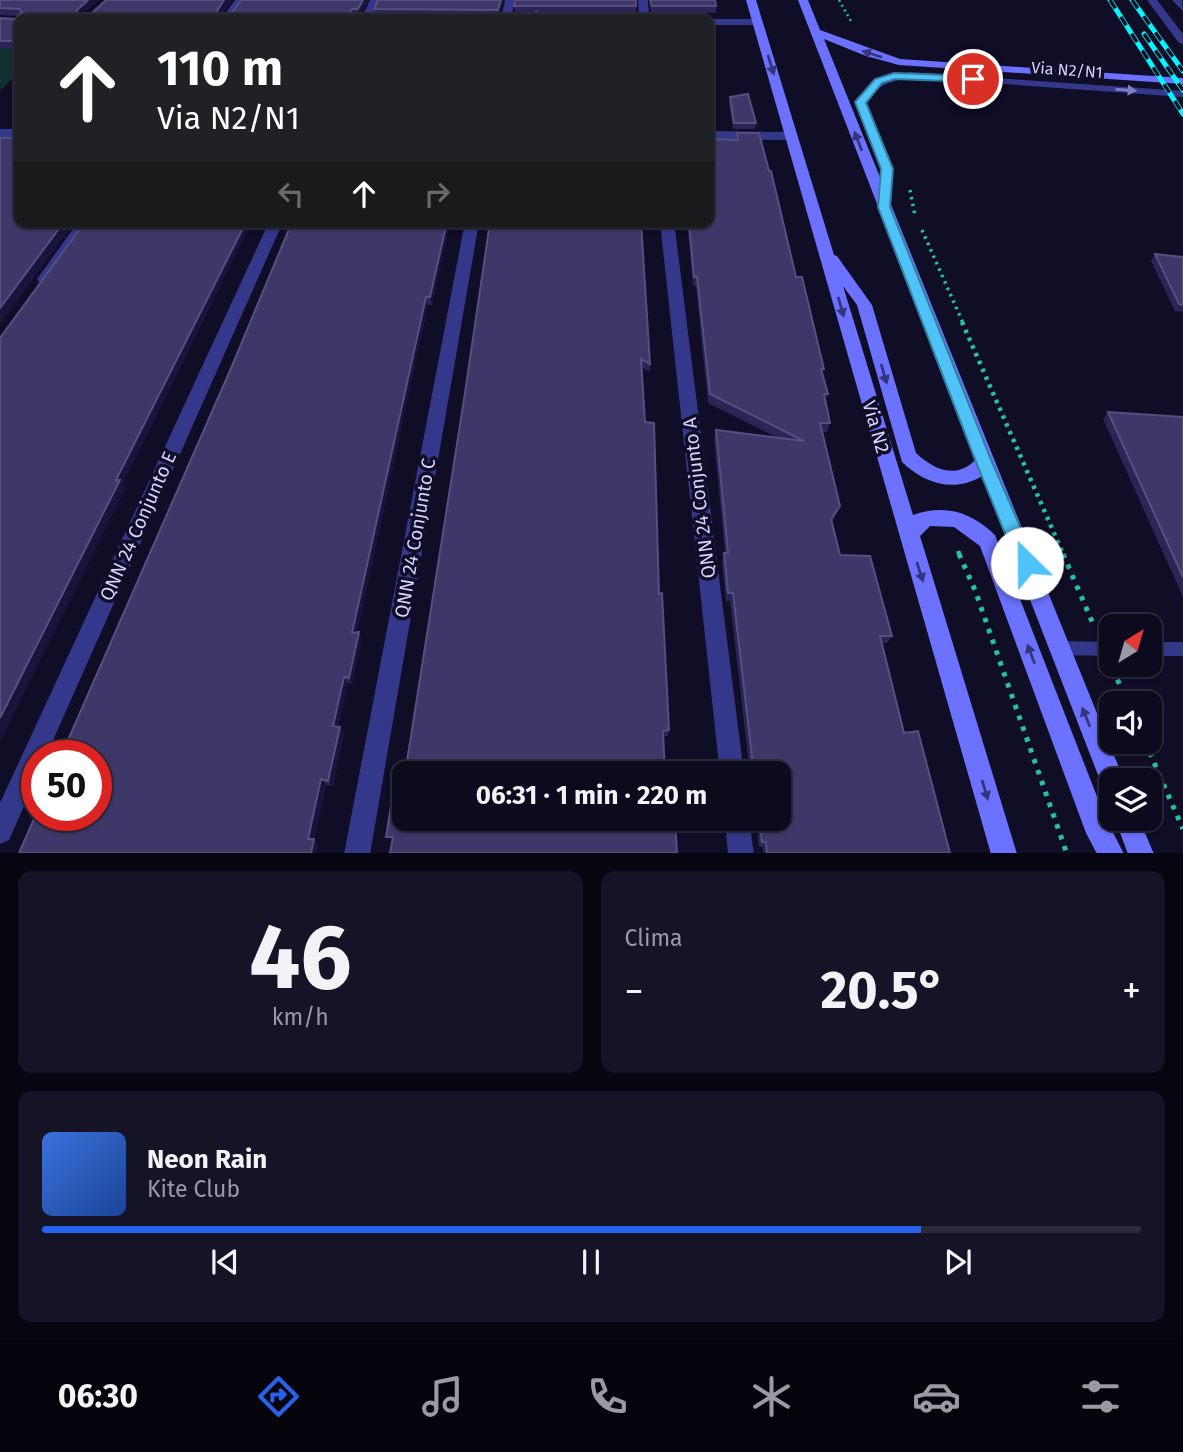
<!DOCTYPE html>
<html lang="pt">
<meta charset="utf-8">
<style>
:root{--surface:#0c0a1d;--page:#151326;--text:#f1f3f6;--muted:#9a9aa4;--line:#2c2b3b;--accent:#2563eb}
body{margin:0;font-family:"Fira Sans",sans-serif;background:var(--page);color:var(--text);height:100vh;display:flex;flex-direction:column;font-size:26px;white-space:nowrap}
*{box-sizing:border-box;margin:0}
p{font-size:23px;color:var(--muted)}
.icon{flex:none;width:38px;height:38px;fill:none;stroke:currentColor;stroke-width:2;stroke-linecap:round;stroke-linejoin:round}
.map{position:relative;height:853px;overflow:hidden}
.side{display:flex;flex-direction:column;gap:18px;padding:18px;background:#070610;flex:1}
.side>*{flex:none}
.top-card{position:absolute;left:14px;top:14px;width:700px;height:214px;border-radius:14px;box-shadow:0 2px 5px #0004,0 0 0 2px var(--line);background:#202124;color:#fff;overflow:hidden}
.needle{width:46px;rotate:37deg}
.fabs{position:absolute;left:1099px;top:614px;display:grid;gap:14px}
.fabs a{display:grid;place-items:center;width:63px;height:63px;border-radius:14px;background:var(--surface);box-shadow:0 2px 5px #0004,0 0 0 2px var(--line);font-size:35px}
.speed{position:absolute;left:21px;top:740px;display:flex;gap:14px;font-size:35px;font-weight:700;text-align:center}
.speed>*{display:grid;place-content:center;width:91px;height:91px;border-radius:50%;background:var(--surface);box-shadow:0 2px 5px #0004,0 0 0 2px var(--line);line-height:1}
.speed .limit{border:10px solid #d22;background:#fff;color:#111}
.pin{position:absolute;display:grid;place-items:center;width:60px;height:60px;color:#fff;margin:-30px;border:4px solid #fff;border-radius:50%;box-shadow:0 2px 7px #0007}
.me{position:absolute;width:77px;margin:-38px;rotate:337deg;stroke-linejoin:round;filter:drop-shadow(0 0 5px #0008)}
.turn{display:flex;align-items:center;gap:24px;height:147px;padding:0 28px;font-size:32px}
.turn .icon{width:91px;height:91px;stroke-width:2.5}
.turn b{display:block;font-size:49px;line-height:60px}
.lanes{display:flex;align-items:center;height:66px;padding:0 28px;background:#0003;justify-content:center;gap:35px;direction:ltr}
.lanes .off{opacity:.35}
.big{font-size:52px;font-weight:700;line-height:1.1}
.side .tile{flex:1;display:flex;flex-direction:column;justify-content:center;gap:10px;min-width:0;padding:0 24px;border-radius:14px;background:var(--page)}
.side .dial{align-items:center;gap:0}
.dial b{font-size:91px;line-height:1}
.song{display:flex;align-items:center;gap:21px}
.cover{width:84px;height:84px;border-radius:10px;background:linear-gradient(135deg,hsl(220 70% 55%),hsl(220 70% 35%))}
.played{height:7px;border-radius:4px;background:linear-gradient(90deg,var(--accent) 80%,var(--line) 80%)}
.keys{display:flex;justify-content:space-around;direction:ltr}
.heat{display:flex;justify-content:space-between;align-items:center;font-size:38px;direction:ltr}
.side .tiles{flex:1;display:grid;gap:18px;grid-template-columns:1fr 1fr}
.tile:last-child{grid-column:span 2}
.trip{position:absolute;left:392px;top:761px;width:399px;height:70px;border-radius:14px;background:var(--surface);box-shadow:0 2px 5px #0004,0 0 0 2px var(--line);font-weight:700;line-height:70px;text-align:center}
.dock{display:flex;height:112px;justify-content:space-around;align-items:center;background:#05040c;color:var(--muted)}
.dock .icon{width:49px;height:49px}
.dock .on{color:var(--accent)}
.dock b{font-size:32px;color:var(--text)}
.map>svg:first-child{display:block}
</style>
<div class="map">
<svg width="1183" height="854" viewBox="0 0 1183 854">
<rect width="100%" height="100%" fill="#100d27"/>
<!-- green -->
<path fill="#10312e" d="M0,26H19V72L0,91Z"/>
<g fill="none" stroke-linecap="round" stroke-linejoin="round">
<!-- path-far3 -->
<path stroke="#25c1ab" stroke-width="2.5" stroke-dasharray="2 3.5" stroke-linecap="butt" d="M839,0L852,23"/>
<!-- path-far2 -->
<path stroke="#25c1ab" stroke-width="3.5" stroke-dasharray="2.5 4.5" stroke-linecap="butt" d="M910,190L915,216
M922,230L963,323"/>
<!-- path-far1 -->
<path stroke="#25c1ab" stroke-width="4.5" stroke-dasharray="3.5 5" stroke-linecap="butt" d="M962,322L1064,556
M958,551L960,556"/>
<!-- path -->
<path stroke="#25c1ab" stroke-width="5" stroke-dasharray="4.5 7" stroke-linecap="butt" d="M959,554L975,590L1067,854
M1063,554L1094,626
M1113,669L1128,704
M1145,742L1183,829"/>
<!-- service -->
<path fill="#34388a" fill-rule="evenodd" d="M1059,641L1111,642V656L1059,655L1054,653L1051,648L1054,643Z
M1150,642H1183V656H1150Z"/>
<!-- minor -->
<path fill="#34388a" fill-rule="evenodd" d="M235,0H245L231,19H221Z
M370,0H380L371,19H361Z
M505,0H515L511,19H501Z
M638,0H648L649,19H639Z
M708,19H758L763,22L758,25H709Z
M0,129H19V137H0Z
M709,131L792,132L798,136L792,140L709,139Z
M78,222H92L49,282H39L37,279Z
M269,222H283L46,756H37V777L9,840L0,844V803Z
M465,222H479L370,854H344Z
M660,222H674L744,774H720Z
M725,819H749L754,854H728Z"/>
<!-- tertiary -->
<path fill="#34388a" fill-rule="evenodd" d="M1147,0H1157L1183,34V44L1179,43Z
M1172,0H1182L1183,11Z
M910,72L1183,91V97L920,78C896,79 881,81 867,102L893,169L891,207L884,211L877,207L881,169L855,102L875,80Z"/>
<!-- secondary -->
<path fill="#6a72ff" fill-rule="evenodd" d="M746,0H756L834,255L837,256L872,305L916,453C934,470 957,480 976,459L798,0H808L820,30L900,59L1183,78V84L899,65L866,56L824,39L1124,780H1111V792L1103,789L1100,780L982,476C954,493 925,484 902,462L857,305L843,286L913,515C945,504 971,512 995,535L1105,817L1124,854H1097L1086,833L980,546L954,527L930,526L920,536L1017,854H991Z
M1115,819H1139L1154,854H1128Z"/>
<defs>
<path id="rail" d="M1110,0L1183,114
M1132,0L1183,71
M1144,34L1183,90"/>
</defs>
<!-- rail casing -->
<use href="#rail" stroke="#00f8fe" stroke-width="5"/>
<!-- rail -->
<use href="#rail" stroke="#100d27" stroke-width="3.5" stroke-dasharray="10" stroke-linecap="butt"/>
</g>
<!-- wall -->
<path fill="#2b2556" d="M0,0L84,14H91L232,0L222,14L369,0L360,16L19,19V48H0V18L15,19L18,16L0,15Z
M378,0H504L499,16H375L374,9Z
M636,0V13H515L514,6Z
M649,0H715L716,6V13H651Z
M730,97L756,123L755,129H733L729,103Z
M737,133L796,277L824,369L823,374L828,394L825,401L830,423L827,432H822L840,506L836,515L832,522L840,555L892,636L887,643H881L904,733L950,853H763V847H759L756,819H779V774H750L730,601H726L722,562L724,553H725L714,439L716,430L776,437L708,403L696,286H693L687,222H709L736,140Z
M292,222H450L432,305H428L357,632L362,639L352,684L348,683L338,726L340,727L344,733L333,786L326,785L314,839L318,843L316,853L232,366Z
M490,222L650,364V372L641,367L669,730L668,736H663L465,393Z
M1155,254L1183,257V312L1175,311L1151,261Z
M1108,412L1183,417V597L1103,419Z"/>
<!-- shaded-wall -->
<path fill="#18143b" d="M88,0H98L80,17L77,14V10Z
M224,0H232L219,19L217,11Z
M363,0H369L360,16L358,9Z
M501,0H504L499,16L498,10Z
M352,9L353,16L352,19H347Z
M64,222H75L0,324V308Z
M246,222H252L123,484L126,488L0,742V718L116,480Z
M447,222H450L432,305L430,297Z
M426,297L428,305L355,640L352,633Z
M359,632L362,639L352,684L349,678Z
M344,677L348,683L337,732L333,726Z
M340,727L344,733L333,786L328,781Z
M321,779L326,785L314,839L318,843L316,853H311L308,839Z"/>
<!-- building -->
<path fill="#3d3868" stroke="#555080" stroke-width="2" d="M0,0H88L77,10V14H91L106,0H224L217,11V14H231L241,0H363L358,9H352L347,19H19V41H0V18L15,19L22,12L20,9L0,8Z
M378,0H501L498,10L374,9Z
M515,0H636V6H514Z
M650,0H715L716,6H652Z
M536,12L560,19H535Z
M748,94L756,123H734L730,97Z
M737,133H759L769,171H771L796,277H802L824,369H821L828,394H824L830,423H820L840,506L831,519L840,555L870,556L892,636H880L904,733L918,731L950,853H767L766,842H762L759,819H779V774H754L733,593H728L724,553H728L716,430L804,441L710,394L697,277H694L689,222H709V139L738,140Z
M0,138H19V222H64L0,308Z
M85,222H246L116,480H120L0,718V338Z
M292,222H447L430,297H426L352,633L359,632L349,678L344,677L333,726L340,727L328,781L321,779L308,839H314L311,853H19L37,812V816H96V756H61L232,366Z
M490,222H641L650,364L641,359L645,422L654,423L659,594L662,593L669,730L663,731L665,774H405L465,393Z
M1155,254L1183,257V305L1179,304Z
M1108,412L1183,417V577Z
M404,777V819H675L677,853H390L393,837H386L395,780H404Z"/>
<!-- one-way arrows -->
<defs><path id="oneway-solid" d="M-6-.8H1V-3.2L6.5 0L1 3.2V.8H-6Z" transform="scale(1.75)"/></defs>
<g fill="#34357d">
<use href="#oneway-solid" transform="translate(872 54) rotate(-162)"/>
<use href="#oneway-solid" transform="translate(771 65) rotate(73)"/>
<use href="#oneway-solid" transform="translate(858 141) rotate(-111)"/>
<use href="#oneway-solid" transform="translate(841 307) rotate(74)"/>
<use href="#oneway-solid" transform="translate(884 374) rotate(74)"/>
<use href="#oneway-solid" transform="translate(920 572) rotate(72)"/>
<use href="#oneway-solid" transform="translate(1031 654) rotate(-111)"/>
<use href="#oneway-solid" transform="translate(1086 717) rotate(-112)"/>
<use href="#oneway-solid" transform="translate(985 790) rotate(73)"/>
</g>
<use fill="#7c7ebf" href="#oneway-solid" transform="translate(1126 90) rotate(4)"/>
<!-- route -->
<path fill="#4fc3f7" stroke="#337fa1" stroke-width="2" d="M894,73L973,76L978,79L973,82L895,79L882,83L866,103L893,169L890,207L992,462L1036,563L1033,568L1027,571L1020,568L1017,563L976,462L878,207L881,169L855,102L875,79Z"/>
<g text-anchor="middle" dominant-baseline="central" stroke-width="7" stroke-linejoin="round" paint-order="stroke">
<!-- far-street labels -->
<g font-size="16" fill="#d5d3ff" stroke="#100d27">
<text transform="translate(1067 70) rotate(4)">Via N2/N1</text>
</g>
<!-- street labels -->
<g font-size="19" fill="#d5d3ff" stroke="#100d27">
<text transform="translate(876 427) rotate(74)">Via N2</text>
<text transform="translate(699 498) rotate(-97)">QNN 24 Conjunto A</text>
<text transform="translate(138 526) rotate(-66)">QNN 24 Conjunto E</text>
<text transform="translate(415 538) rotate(-80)">QNN 24 Conjunto C</text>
</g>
</g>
</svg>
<div class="fabs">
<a><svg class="needle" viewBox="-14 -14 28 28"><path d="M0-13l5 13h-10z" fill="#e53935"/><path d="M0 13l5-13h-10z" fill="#9a9aa4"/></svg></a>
<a><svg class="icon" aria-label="sound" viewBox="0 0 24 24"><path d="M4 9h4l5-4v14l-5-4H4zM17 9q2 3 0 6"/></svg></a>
<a><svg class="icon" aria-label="layers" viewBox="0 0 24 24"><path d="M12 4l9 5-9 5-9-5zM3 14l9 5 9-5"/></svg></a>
</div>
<div class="speed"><div class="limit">50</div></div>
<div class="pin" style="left:973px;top:79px;background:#d93025"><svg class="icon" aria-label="arrive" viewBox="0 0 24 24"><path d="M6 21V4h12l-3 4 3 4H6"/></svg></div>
<svg class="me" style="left:1027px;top:563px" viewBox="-20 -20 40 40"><circle r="19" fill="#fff"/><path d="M0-13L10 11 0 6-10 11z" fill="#4fc3f7"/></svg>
<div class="trip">06:31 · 1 min · 220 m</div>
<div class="top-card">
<div class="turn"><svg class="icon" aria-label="ahead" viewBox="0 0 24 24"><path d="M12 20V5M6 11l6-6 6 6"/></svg><div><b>110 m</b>Via N2/N1</div></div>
<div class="lanes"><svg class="icon off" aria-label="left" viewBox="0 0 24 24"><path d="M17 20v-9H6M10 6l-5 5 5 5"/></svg><svg class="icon" aria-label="ahead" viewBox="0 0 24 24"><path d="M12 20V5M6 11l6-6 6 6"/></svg><svg class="icon off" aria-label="right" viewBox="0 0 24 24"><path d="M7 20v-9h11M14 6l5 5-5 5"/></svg></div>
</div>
</div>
<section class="side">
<div class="tiles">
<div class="tile dial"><b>46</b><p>km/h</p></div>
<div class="tile"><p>Clima</p>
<div class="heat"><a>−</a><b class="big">20.5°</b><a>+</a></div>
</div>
<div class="tile">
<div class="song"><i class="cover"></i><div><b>Neon Rain</b><p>Kite Club</p></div></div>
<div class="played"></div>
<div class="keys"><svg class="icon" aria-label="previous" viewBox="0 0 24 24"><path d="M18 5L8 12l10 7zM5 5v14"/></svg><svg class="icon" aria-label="pause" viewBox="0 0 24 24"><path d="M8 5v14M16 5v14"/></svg><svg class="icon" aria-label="next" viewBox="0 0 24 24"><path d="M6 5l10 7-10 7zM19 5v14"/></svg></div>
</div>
</div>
</section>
<nav class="dock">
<b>06:30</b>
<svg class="icon on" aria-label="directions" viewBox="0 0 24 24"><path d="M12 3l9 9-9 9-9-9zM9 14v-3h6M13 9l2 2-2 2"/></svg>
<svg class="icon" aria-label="music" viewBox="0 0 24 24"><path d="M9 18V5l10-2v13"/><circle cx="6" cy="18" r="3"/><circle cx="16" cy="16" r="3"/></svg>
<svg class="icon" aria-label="phone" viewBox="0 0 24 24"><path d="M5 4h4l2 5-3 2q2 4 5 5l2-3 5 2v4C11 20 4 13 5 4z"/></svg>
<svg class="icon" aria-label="climate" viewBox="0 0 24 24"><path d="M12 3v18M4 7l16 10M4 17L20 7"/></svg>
<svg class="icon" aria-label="car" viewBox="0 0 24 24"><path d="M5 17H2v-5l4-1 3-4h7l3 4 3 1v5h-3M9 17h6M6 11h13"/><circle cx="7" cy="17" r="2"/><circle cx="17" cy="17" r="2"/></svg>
<svg class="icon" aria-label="filters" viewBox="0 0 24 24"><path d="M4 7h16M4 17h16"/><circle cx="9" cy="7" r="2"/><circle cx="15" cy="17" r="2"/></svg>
</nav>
